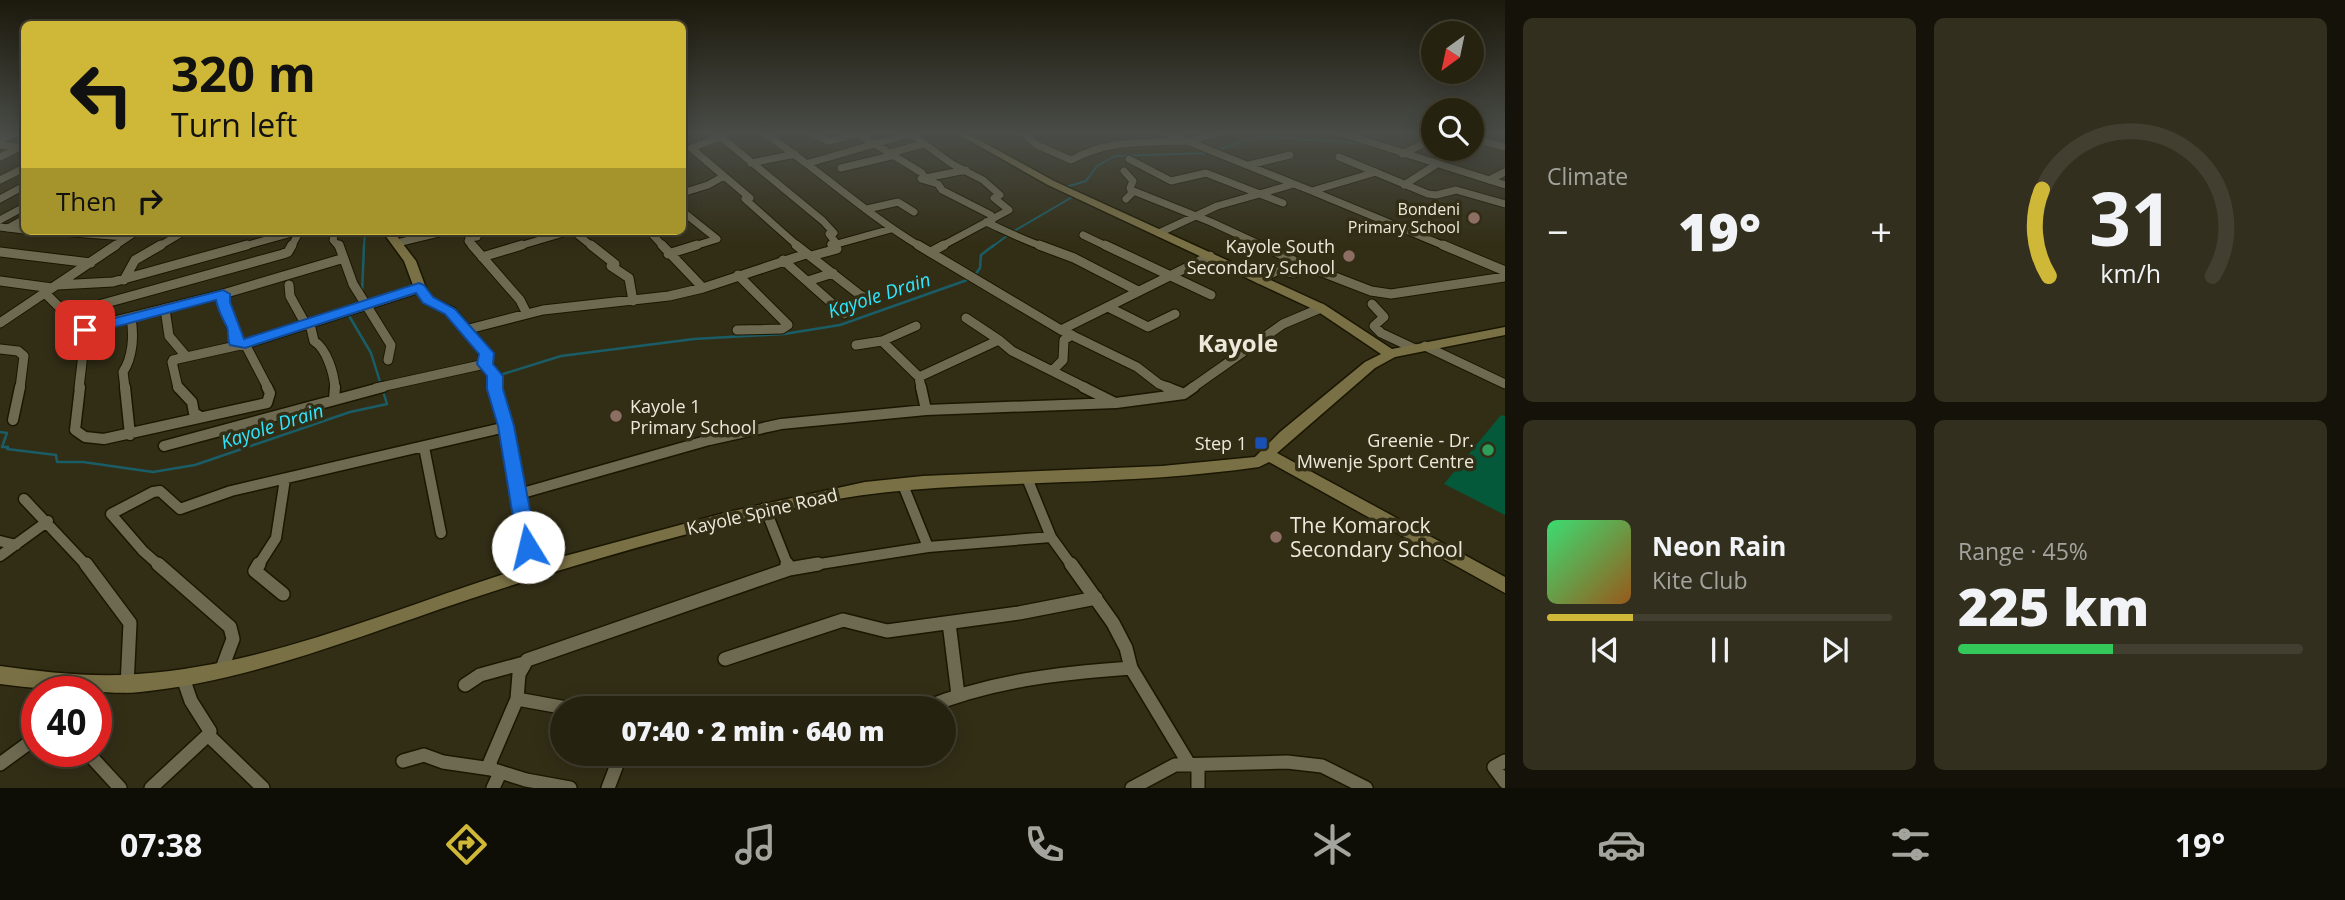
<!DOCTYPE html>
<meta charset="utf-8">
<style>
:root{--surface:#262210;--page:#322f1e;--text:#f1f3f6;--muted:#a4a49f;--line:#423f30;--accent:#cfb837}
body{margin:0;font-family:"Open Sans",sans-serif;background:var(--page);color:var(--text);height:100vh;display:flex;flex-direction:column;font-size:26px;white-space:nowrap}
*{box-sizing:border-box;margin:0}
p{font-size:23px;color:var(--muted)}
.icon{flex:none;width:38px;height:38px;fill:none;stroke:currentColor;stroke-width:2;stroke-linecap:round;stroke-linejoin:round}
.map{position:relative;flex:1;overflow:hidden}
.details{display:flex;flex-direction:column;gap:18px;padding:18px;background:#151309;width:840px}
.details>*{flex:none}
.top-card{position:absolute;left:21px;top:21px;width:665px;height:214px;border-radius:10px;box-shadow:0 4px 18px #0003,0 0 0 2px var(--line);background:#cfb837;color:#111;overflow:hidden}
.needle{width:46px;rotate:213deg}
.buttons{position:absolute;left:1421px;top:21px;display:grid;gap:14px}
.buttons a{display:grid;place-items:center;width:63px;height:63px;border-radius:50%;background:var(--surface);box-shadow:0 4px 18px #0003,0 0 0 2px var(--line);font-size:35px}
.speed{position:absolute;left:21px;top:676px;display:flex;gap:14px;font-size:35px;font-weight:700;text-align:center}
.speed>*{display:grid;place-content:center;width:91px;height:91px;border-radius:50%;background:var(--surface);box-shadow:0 4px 18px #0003,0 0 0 2px var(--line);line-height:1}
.speed .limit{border:10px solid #d22;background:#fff;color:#111}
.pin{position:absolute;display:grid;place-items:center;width:60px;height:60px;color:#fff;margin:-30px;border-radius:14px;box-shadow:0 4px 10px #0006}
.me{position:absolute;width:77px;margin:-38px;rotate:351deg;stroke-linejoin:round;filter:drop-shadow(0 0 5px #0008)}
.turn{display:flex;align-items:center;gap:24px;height:147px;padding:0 35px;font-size:32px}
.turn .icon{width:91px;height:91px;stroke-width:2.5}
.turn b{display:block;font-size:49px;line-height:60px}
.then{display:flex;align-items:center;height:66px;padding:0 35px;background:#0003;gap:14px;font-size:26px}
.big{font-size:52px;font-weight:800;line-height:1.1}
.details .widget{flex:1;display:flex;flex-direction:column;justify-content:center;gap:10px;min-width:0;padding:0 24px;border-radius:10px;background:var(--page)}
.details .dial{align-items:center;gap:0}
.dial svg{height:182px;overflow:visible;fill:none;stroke:var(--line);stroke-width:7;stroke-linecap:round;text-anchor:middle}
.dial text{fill:var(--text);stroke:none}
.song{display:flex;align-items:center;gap:21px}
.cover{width:84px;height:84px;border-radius:10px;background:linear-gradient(135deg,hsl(140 70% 55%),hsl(30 70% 35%))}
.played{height:7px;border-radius:4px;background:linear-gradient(90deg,var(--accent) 25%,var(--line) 25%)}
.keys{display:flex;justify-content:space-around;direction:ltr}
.heat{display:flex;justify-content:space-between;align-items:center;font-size:38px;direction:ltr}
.charge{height:10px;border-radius:5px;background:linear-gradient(90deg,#34c759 45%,var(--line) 0)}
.details .tiles{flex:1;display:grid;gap:18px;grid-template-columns:repeat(2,1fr)}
.trip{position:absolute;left:550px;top:696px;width:406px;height:70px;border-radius:35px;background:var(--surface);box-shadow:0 4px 18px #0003,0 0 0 2px var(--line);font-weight:800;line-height:70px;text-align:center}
.menu{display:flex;height:112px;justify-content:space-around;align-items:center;background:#0f0e06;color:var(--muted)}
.menu .icon{width:49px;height:49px}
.menu .active{color:var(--accent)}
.menu b{font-size:32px;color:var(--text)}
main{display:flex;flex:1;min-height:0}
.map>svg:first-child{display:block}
</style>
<main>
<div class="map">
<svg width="1505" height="788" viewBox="0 0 1505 788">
<rect width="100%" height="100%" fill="#322e16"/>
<!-- green -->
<path fill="#03593a" d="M1501,415L1505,416V515L1444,484Z"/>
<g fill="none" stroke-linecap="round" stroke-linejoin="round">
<!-- stream-far1 -->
<path stroke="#1b5d66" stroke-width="2" d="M1370,140L1389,133
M1219,150L1246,140L1263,137L1360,143
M1066,187L1086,181L1097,166L1115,156L1209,153
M1014,231L1074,196
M364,247L365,231
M992,247L1008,235"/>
<!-- stream -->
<path stroke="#1b5d66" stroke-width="2.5" d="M975,275L980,268L981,255L994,245
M362,294L364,245
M348,314L371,353L381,385
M500,375L561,356L694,339L784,334L840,325L970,279
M0,432L7,433L2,447H8L7,449L56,455L57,462H83L153,472L195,465L350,412L387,404L383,391"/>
<defs>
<path id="street-far3" d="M713,133L721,137L691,148L750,198L745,199L799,247
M764,133C818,169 866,214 921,247
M812,133L828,141L859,134
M857,133L922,173L925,178L921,179L938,184L942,190L991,215L993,219
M1023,133L1037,145L1071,160C1110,139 1143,143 1187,141
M1167,133L1294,184
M1341,133L1505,185
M911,134L952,164L983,180L1000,195
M721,137L823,221L834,233L829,234L837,244L891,229
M1472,138L1505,147
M0,140L15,133
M1191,141L1216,133
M0,145L17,147
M890,153L923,144
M1402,154L1425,143L1433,145
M0,157L24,145
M1339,157L1428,194L1436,195L1456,190L1505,204
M1129,159L1171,181L1206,173L1283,203
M751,163L795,154
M809,163L913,133
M1249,165L1290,155
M841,168L891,156
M1124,171L1133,181L1130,188L1132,193L1126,199
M925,178L966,170
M0,180L24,168
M1489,180L1505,172
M1404,185L1437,164
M1131,190L1211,222L1265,247
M1312,191L1447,247
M682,193L708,185L724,176
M0,199L24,186
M867,209L898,202L914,212
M682,211L717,239L691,247
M0,220L24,207
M986,222C1006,231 1023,240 1044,247
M0,227L24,230
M8,228L24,219
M47,231L126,237
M335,231L333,240L339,247
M573,231L593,247
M649,231L664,247
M227,232L233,231
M1159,233L1217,206L1294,184L1312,191L1376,172
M1083,235L1108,247
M397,243L447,231
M831,244L834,247
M113,247L137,231
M158,247L185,231
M241,247L299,231
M291,247L300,231
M473,247L468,241L469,238L477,237L475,231
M516,247L570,231
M940,247L1009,210L994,198"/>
<path id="street-far2" d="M339,245L353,284L391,345L388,360
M472,245L520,300L527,314
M591,245L615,264L611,266L629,278L633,301
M662,245L703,288
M796,245L860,295L873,302
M918,245L1061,330L1137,367L1159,384L1170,388
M1039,245L1074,258L1138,291
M1105,245L1211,295
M1262,245L1306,267
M1443,245L1505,271
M0,252L91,263
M931,252L944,245
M668,254L697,245
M811,256L837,249L832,245
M482,257L522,245
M783,260L844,314
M1259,279L1279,270L1294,273L1309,267L1371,291L1391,294L1505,277
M124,280L135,260L161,245
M0,281L52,288
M808,281L833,273
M57,285L113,282L247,245
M289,285L290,296L306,325L310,324L314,341C327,349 334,374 335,388
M45,293L61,309L77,311L283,254L288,252L292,245
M223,294L235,342L245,344L268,388
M223,294L341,259
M1372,304L1384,317L1374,326L1381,333L1413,348
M1108,307L1148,327L1175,314
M165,309L169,336L185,355L172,362L178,388
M0,323L116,245
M465,330L543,310L669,296L703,288L806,254
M737,330L782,329L788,325L738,275
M1061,330L1210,256
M999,340L1012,351L1086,388
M882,341L916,326
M856,345L882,341L919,377
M1425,346L1505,384
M0,349L18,351L24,356L20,388
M173,360L245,344L420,288
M1052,371L1063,360L1064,340L1072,335
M79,388L86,328L223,294
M125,388L123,372C133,357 134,335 131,318
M376,388L485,364
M921,388L919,377L999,340L966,318
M1192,388L1283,324L1321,308"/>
<path id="street-far1" d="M80,387L75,430L85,437L104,439L267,403L270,393L267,387
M125,387L130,435
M178,387L192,402L194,413L201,417
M921,387L926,410
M1083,387L1115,403
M1166,387L1184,394
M334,399L335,387
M13,420L20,387
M164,446L383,387
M424,447L441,533
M1027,478L1051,537L1072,566
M903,485L928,547
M519,494L709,440L781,424L926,410L1116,403L1184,394L1194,387
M24,499L87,566
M765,508L788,566
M0,541L16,545
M0,556L48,521
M160,566L143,551L111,514L153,492L160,491L180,509L231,491L506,427
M258,566L276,538L285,479
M807,566L928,547L1051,537"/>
<path id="street" d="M86,564L130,623L127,686
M158,564L230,627L233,639L221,671
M259,564L255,571L283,594
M1071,564L1113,623L1126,648L1131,668L1189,764
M789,569L818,564
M949,623L958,695
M725,659L843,620L887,631L1019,613L1096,598
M183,678L191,701L210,731L208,735L263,788
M465,685L480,675L524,663
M517,699L490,762L491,769L526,780L570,788
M572,709L517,699L519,674L527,660L789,569L787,564
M922,709C989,681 1059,673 1131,668
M86,751L120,788
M403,761L424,755L443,762L491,769
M1505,761L1494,767L1505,782
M0,764L37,737
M1198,766V788
M151,788L208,735
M493,788L500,773
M608,788L621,754
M1132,788L1175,765L1287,762L1322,766L1366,788"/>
<path id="secondary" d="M956,133H967L1054,181L1325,305L1392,349L1505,327V335L1395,357L1375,368L1277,453L1505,577V593L1269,462L1259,467C1195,476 1130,480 1065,482C978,486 893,486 807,505C694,530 581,562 470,599C362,635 255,680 140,692C123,694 105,692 90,691C60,690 30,688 0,684V666C46,672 91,678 138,674C271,665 397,607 523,568L499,427L488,389V377L478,364L479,353L446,314L424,303L414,288L404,261L382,231H393L416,261L426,288L432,297L454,308L493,353L492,363L502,376V389L513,427L539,563L728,512L865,482L923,476L1162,466L1255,457L1280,432L1365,362L1381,354L1317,311L1048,185Z"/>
</defs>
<!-- street-far3 casing -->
<use href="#street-far3" stroke="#1a1601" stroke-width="9"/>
<!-- street-far2 casing -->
<use href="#street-far2" stroke="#1a1601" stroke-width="11"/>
<!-- street-far1 casing -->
<use href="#street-far1" stroke="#1a1601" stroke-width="13"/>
<!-- street casing -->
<use href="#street" stroke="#1a1601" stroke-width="16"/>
<!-- secondary casing -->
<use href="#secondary" stroke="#1a1601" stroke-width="3"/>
<!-- street-far3 -->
<use href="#street-far3" stroke="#6e6a51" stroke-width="7"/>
<!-- street-far2 -->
<use href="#street-far2" stroke="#6e6a51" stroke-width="9"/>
<!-- street-far1 -->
<use href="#street-far1" stroke="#6e6a51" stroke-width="10"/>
<!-- street -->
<use href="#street" stroke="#6e6a51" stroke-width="13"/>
<!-- secondary -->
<use href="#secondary" fill="#7a7045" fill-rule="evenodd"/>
</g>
<!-- sky -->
<linearGradient id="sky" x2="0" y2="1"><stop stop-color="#1c190c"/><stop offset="0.55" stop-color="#494c47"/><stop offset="1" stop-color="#494c47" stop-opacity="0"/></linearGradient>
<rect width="1505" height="243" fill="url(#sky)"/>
<!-- route -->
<path fill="#1a73e8" stroke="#114b97" stroke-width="2" d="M419,283L424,285L433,297L455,309L494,353L493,364L503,376V389L514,426L537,547L534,552L528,554L521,552L518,547L498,426L487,389V376L477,364L479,354L445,314L423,303L416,293L245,348L230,345C227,340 229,333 227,327C223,319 218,311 216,300L85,335L78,330L80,327L223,290L230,294V302L244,339Z"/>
<!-- markers -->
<g fill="#8d6e63" stroke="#322e16" stroke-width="2.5">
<circle cx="1474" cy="218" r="7"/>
<circle cx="1349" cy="256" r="7"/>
<circle cx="616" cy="416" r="7"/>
<circle cx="1276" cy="537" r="7"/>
</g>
<rect fill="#1a4fb4" stroke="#322e16" stroke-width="2.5" x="1254" y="436" width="14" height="14" rx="3.5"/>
<circle fill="#2e9e5b" stroke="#322e16" stroke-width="2.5" cx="1488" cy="450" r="7"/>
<g text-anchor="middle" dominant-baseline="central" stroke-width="7" stroke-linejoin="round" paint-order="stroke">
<!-- far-poi labels -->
<g font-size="16" fill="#ece9db" stroke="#322e16" text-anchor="end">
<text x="1460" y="209">Bondeni<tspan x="1460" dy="18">Primary School</tspan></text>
</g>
<!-- poi labels -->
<g font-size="18" fill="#ece9db" stroke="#322e16" text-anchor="end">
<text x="1335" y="246">Kayole South<tspan x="1335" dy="21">Secondary School</tspan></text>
<text x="630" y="406" text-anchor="start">Kayole 1<tspan x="630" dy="21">Primary School</tspan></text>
<text x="1474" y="440">Greenie - Dr.<tspan x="1474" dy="21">Mwenje Sport Centre</tspan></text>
<text x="1247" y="443">Step 1</text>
</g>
<!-- street labels -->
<g font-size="18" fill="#ece9db" stroke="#322e16">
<text transform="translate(762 511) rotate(-13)">Kayole Spine Road</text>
</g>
<!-- water labels -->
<g font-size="19" font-style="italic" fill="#2ee6ff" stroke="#322e16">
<text transform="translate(879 295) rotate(-18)">Kayole Drain</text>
<text transform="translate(272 426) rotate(-18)">Kayole Drain</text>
</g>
<!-- near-poi labels -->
<g font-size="21" fill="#ece9db" stroke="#322e16" text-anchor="start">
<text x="1290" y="525">The Komarock<tspan x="1290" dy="24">Secondary School</tspan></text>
</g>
<!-- district labels -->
<g font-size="24" font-weight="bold" fill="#ece9db" stroke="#322e16">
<text x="1238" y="342">Kayole</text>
</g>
</g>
</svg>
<div class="buttons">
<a><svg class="needle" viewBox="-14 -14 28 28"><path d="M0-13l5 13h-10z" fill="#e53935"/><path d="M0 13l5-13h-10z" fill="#a4a49f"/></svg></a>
<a><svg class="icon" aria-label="search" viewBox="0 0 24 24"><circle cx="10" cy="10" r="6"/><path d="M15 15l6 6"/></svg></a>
</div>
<div class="speed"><div class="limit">40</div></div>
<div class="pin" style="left:85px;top:330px;background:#d93025"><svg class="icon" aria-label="arrive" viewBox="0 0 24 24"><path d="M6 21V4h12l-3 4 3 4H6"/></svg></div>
<svg class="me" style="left:528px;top:547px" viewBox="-20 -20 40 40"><circle r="19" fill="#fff"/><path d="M0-13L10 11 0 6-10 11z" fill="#1a73e8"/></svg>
<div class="trip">07:40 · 2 min · 640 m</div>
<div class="top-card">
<div class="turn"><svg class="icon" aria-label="left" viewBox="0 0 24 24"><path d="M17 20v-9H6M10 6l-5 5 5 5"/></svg><div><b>320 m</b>Turn left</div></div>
<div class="then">Then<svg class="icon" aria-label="right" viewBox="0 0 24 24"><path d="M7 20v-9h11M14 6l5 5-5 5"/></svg></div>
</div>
</div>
<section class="details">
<div class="tiles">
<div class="widget"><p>Climate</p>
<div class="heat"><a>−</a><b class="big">19°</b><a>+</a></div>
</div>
<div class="widget dial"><svg viewBox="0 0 100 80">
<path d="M14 69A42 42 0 1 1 86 69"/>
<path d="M14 69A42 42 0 0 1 11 31" stroke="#cfb837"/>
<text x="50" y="56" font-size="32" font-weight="700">31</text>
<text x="50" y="72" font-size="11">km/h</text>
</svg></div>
<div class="widget">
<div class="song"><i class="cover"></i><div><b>Neon Rain</b><p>Kite Club</p></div></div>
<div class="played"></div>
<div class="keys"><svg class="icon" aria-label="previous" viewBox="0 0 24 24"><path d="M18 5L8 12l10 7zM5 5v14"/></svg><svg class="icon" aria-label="pause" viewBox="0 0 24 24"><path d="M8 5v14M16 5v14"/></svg><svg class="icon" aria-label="next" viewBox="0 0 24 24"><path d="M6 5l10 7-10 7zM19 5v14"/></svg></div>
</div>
<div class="widget"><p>Range · 45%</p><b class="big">225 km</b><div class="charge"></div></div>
</div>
</section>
</main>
<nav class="menu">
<b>07:38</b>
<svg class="icon active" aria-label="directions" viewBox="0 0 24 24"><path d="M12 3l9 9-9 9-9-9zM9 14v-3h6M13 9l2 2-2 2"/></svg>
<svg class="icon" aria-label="music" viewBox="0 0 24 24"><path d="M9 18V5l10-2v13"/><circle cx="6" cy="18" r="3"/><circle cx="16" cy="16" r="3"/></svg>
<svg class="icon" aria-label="phone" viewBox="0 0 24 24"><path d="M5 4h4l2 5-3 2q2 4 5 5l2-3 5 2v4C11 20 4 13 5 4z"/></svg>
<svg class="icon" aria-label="climate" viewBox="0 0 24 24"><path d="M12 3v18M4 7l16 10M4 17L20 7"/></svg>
<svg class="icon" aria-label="car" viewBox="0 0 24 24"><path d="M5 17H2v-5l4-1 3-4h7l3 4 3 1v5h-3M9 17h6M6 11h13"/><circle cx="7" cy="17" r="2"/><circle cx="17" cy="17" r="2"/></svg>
<svg class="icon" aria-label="filters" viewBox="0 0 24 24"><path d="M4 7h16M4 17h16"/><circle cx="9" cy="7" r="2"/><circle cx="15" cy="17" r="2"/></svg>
<b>19°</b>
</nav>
